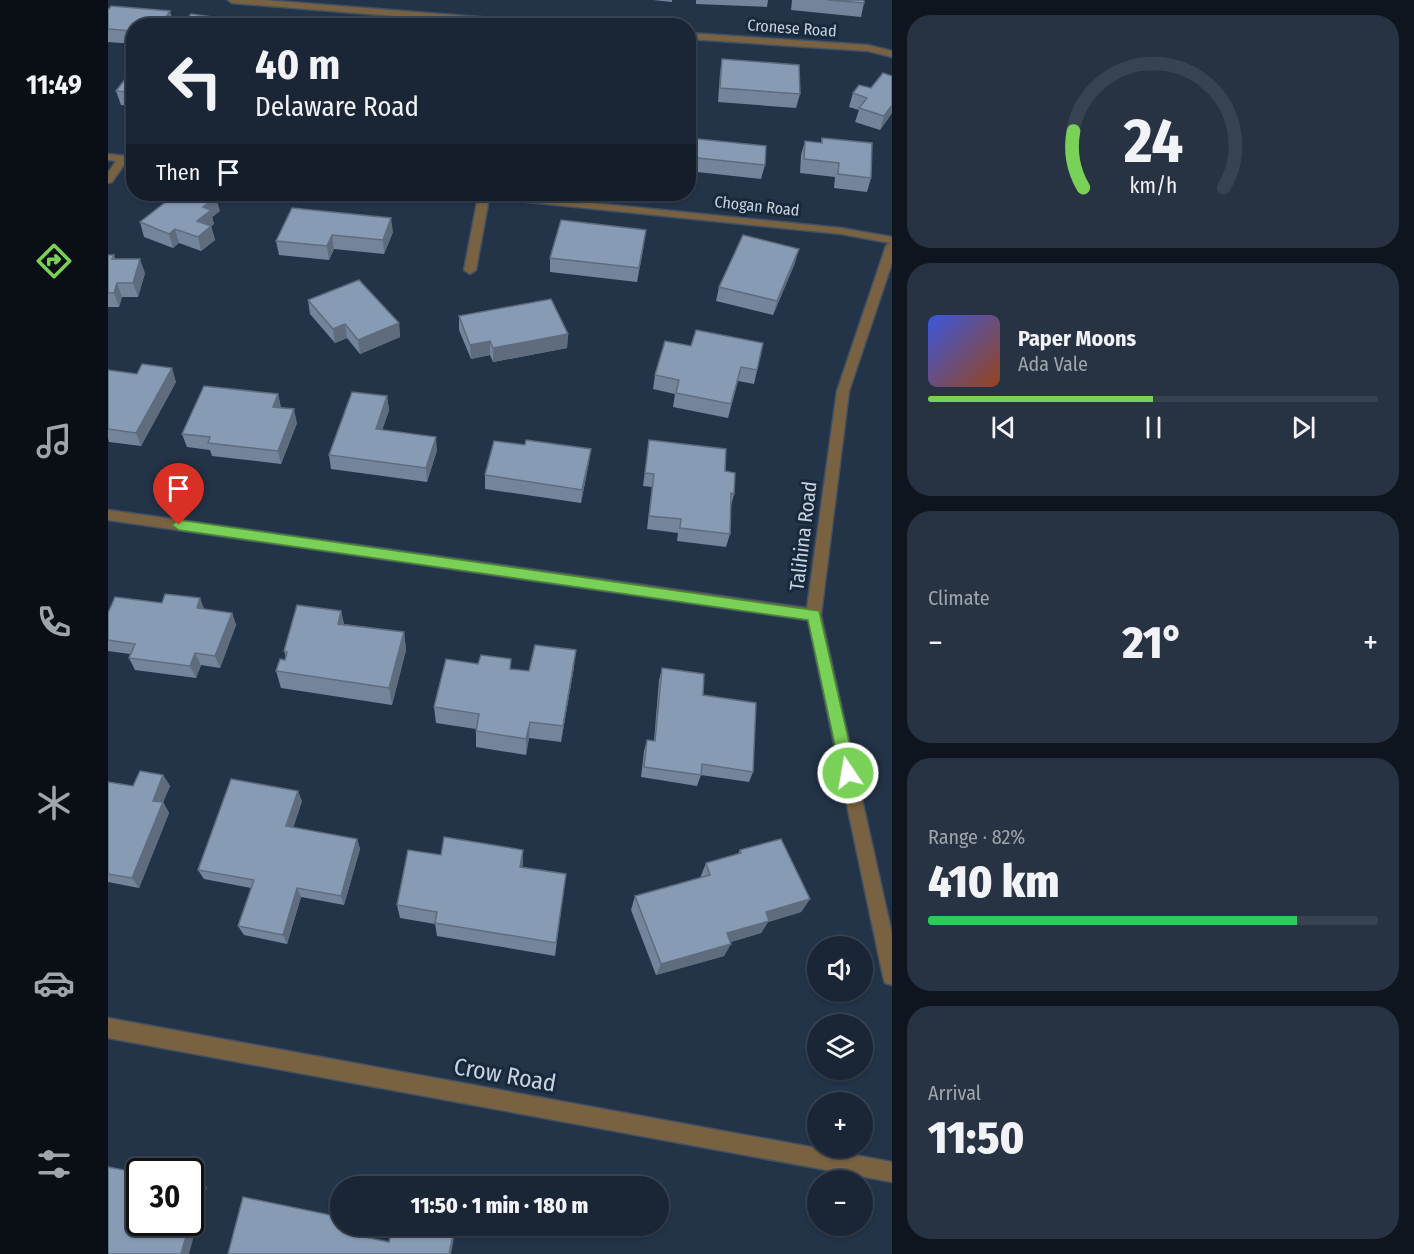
<!DOCTYPE html>
<meta charset="utf-8">
<style>
:root{--surface:#1a2636;--page:#273242;--text:#f1f3f6;--muted:#9fa5ad;--line:#384351;--accent:#79d157}
body{margin:0;font-family:"Fira Sans Condensed",sans-serif;background:var(--page);color:var(--text);height:100vh;display:flex;flex-direction:column;font-size:22px;white-space:nowrap}
*{box-sizing:border-box;margin:0}
p{font-size:20px;color:var(--muted)}
.icon{flex:none;width:33px;height:33px;fill:none;stroke:currentColor;stroke-width:2;stroke-linecap:round;stroke-linejoin:round}
.map{position:relative;flex:1;overflow:hidden}
.sheet{display:flex;flex-direction:column;gap:15px;padding:15px;background:#0e151e;width:522px}
.sheet>*{flex:none}
.guide{position:absolute;left:18px;top:18px;width:570px;height:183px;border-radius:24px;box-shadow:0 2px 4px #0004,0 0 0 2px var(--line);background:#1a2636;color:var(--text);overflow:hidden}
.controls{position:absolute;left:699px;top:936px;display:grid;gap:12px}
.controls a{display:grid;place-items:center;width:66px;height:66px;border-radius:50%;background:var(--surface);box-shadow:0 2px 4px #0004,0 0 0 2px var(--line);font-size:30px}
.speed{position:absolute;left:18px;top:1158px;display:flex;gap:12px;font-size:30px;font-weight:700;text-align:center}
.speed>*{display:grid;place-content:center;width:78px;height:78px;border-radius:50%;background:var(--surface);box-shadow:0 2px 4px #0004,0 0 0 2px var(--line);line-height:1}
.speed .limit{border:3px solid #111;border-radius:9px;background:#fff;color:#111}
.pin{position:absolute;display:grid;place-items:center;width:51px;height:51px;color:#fff;margin:-62px -26px;border-radius:50% 50% 50% 0;rotate:-45deg;box-shadow:0 0 6px #0007}
.pin .icon{rotate:45deg}
.me{position:absolute;width:66px;margin:-33px;rotate:348deg;stroke-linejoin:round;filter:drop-shadow(0 0 4px #0008)}
.turn{display:flex;align-items:center;gap:21px;height:126px;padding:0 30px;font-size:27px}
.turn .icon{width:78px;height:78px;stroke-width:2.5}
.turn b{display:block;font-size:42px;line-height:51px}
.then{display:flex;align-items:center;height:57px;padding:0 30px;background:#0003;gap:12px;font-size:22px}
.big{font-size:45px;font-weight:800;line-height:1.1}
.sheet .widget{flex:1;display:flex;flex-direction:column;justify-content:center;gap:9px;min-width:0;padding:0 21px;border-radius:24px;background:var(--page)}
.sheet .dial{align-items:center;gap:0}
.dial svg{height:156px;overflow:visible;fill:none;stroke:var(--line);stroke-width:7;stroke-linecap:round;text-anchor:middle}
.dial text{fill:var(--text);stroke:none}
.song{display:flex;align-items:center;gap:18px}
.cover{width:72px;height:72px;border-radius:9px;background:linear-gradient(135deg,hsl(230 70% 55%),hsl(20 70% 35%))}
.played{height:6px;border-radius:3px;background:linear-gradient(90deg,var(--accent) 50%,var(--line) 50%)}
.keys{display:flex;justify-content:space-around;direction:ltr}
.heat{display:flex;justify-content:space-between;align-items:center;font-size:33px;direction:ltr}
.charge{height:9px;border-radius:4px;background:linear-gradient(90deg,#34c759 82%,var(--line) 0)}
.trip{position:absolute;left:222px;top:1176px;width:339px;height:60px;border-radius:30px;background:var(--surface);box-shadow:0 2px 4px #0004,0 0 0 2px var(--line);font-weight:800;line-height:60px;text-align:center}
main{display:flex;flex:1;min-height:0}
.menu{display:flex;flex-direction:column;width:108px;justify-content:space-around;align-items:center;background:#0a0f16;color:var(--muted)}
.menu .icon{width:42px;height:42px}
.menu .selected{color:var(--accent)}
.menu b{font-size:27px;color:var(--text)}
.map>svg:first-child{display:block}
</style>
<main>
<nav class="menu">
<b>11:49</b>
<svg class="icon selected" aria-label="directions" viewBox="0 0 24 24"><path d="M12 3l9 9-9 9-9-9zM9 14v-3h6M13 9l2 2-2 2"/></svg>
<svg class="icon" aria-label="music" viewBox="0 0 24 24"><path d="M9 18V5l10-2v13"/><circle cx="6" cy="18" r="3"/><circle cx="16" cy="16" r="3"/></svg>
<svg class="icon" aria-label="phone" viewBox="0 0 24 24"><path d="M5 4h4l2 5-3 2q2 4 5 5l2-3 5 2v4C11 20 4 13 5 4z"/></svg>
<svg class="icon" aria-label="climate" viewBox="0 0 24 24"><path d="M12 3v18M4 7l16 10M4 17L20 7"/></svg>
<svg class="icon" aria-label="car" viewBox="0 0 24 24"><path d="M5 17H2v-5l4-1 3-4h7l3 4 3 1v5h-3M9 17h6M6 11h13"/><circle cx="7" cy="17" r="2"/><circle cx="17" cy="17" r="2"/></svg>
<svg class="icon" aria-label="filters" viewBox="0 0 24 24"><path d="M4 7h16M4 17h16"/><circle cx="9" cy="7" r="2"/><circle cx="15" cy="17" r="2"/></svg>
</nav>
<div class="map">
<svg width="784" height="1254" viewBox="0 0 784 1254">
<rect width="100%" height="100%" fill="#233348"/>
<g fill="none" stroke-linecap="round" stroke-linejoin="round">
<defs>
<path id="street" d="M120,0H156L446,23L450,26H407L124,3Z
M580,33L760,45L784,51V57L760,51L580,39Z
M0,154L26,157V163L18,162L4,182L0,183V173L8,161L0,160Z
M363,194H395L733,228L784,237V263L741,391L713,615L784,934V985L777,983L775,976L700,620L0,520V510L699,608L729,391L778,246L782,243L733,234L381,198L368,270L362,274L356,270L370,197Z
M0,1018L784,1162V1182L0,1038Z"/>
</defs>
<!-- street casing -->
<use href="#street" stroke="#415063" stroke-width="3"/>
<!-- street -->
<use href="#street" fill="#796241" fill-rule="evenodd"/>
</g>
<!-- wall -->
<path fill="#74859b" d="M545,0H564V2Z
M588,0H660L659,7L588,4Z
M684,0H756V3L753,17L683,10Z
M0,9L66,24L26,26V44L0,42Z
M614,59L692,94L688,108L610,102L612,73Z
M26,74V106L13,105L8,91Z
M784,76V113L772,130L747,122L751,110L741,107L745,93L763,88Z
M580,138L657,165L653,179L580,171Z
M714,138L763,178L759,192L726,188L727,177L692,173L693,155L697,141L713,143Z
M184,208L285,232L276,254L226,249L221,260L171,255L168,241Z
M112,211L104,217L106,224L103,226L107,240L93,251L71,243L65,248L36,237L32,222Z
M536,244L529,282L442,272V258Z
M0,255H6L7,259L37,273L30,297H14L11,307H0Z
M687,263L665,315L608,301L611,287Z
M200,300L291,323L292,337L252,354L239,338L227,343L202,314Z
M351,316L460,334L459,348L385,362L382,355L363,359L351,330Z
M655,343L646,384L630,381L620,418L565,407L567,394L545,389L547,375L583,346Z
M0,370L68,382L33,446L1,442L0,438Z
M170,394L173,408L189,423L173,464L104,456L102,450L79,447L74,434Z
M279,396L281,410L274,430L329,450L319,482L223,469L221,455Z
M541,440L617,471L626,494L623,506L622,534L618,547L569,541L570,533L539,529L544,487L535,486Z
M417,445L483,449L481,462L473,503L377,489V475Z
M54,603L124,613L128,625L112,668L93,665L88,678L27,670L21,658L22,654L0,651V613Z
M233,611L236,624L296,632L298,650L284,705L173,688L168,671L177,660L178,657L176,651Z
M403,659L402,669L421,671L466,667L453,742L421,738L418,755L368,747V729L328,723L326,707L370,664Z
M554,668L595,695L645,772L641,782L593,775L589,786L533,777L536,751L539,740L546,741L551,680Z
M55,775L62,786L55,802L61,813L31,888L0,882V782L25,786Z
M194,801L185,828L249,839L252,849L236,905L193,897L179,944L136,935L130,926L143,888L96,879L90,870Z
M415,850L414,867L458,874L447,956L329,936L327,924L292,918L289,905L333,855Z
M632,850L702,899L693,912L660,922L653,933L623,942L616,956L548,975L523,910L527,896L592,878L598,863L630,854Z"/>
<!-- shaded-wall -->
<path fill="#5e6c7e" d="M62,11L66,24L65,26H52Z
M105,17L107,26H98Z
M784,105V113L772,130L776,116Z
M108,197L112,211L104,217L106,224L103,226L107,240L93,251L90,237L89,221L95,207Z
M283,218L285,232L276,254L275,240Z
M67,229L71,243L65,248L61,234Z
M538,230L536,244L529,282L531,268Z
M224,235L226,249L221,260L219,246Z
M691,249L687,263L665,315L669,301Z
M32,259L37,273L30,297L25,283Z
M9,283L14,297L11,307L6,293Z
M291,323L292,337L252,354L250,340Z
M237,324L239,338L227,343L225,329Z
M460,334L459,348L385,362V348Z
M382,341V355L363,359L362,345Z
M64,368L68,382L33,446L28,433Z
M170,394L173,408L165,407Z
M279,396L281,410L270,443L268,429Z
M186,409L189,423L173,464L170,451Z
M328,437L329,450L319,482L318,468Z
M483,449L481,462L473,503L474,490Z
M92,598L97,611L89,608Z
M233,611L237,629L230,624Z
M124,613L128,625L112,668L107,656Z
M296,632L298,650L284,705L281,688Z
M468,650L466,667L453,742L455,726Z
M87,653L93,665L88,678L82,666Z
M422,722L421,738L418,755V739Z
M55,775L62,786L53,807L55,802L61,813L31,888L24,878L45,801Z
M190,791L194,801L182,837L178,826Z
M249,839L252,849L236,905L233,896Z
M415,850V864L412,881V867Z
M189,888L193,897L179,944L175,935Z
M702,899L693,912L660,922L653,933L612,945L619,933L658,912Z
M623,944L616,956L548,975L553,964Z
M93,1183L99,1187L81,1254H73L82,1222V1219Z
M249,1226H253L251,1238L247,1235Z
M345,1235L346,1238L343,1254H341Z"/>
<!-- building -->
<path fill="#879bb4" stroke="#5e6c7e" stroke-width="1.5" d="M720,0H756V3Z
M3,6L62,11L52,26H26V29L24,31L0,29V9H1Z
M83,14L105,17L98,25L99,26H73Z
M188,23L213,26H187Z
M215,23L229,26H214Z
M614,59L691,65L692,94L612,88Z
M775,73L784,76V105L776,116L751,108L759,98L745,93L751,85L763,88Z
M21,74H26V93L8,91Z
M580,138L658,146L657,165L580,157Z
M714,138L764,143L763,178L730,174L731,163L696,159L697,141L714,143Z
M68,194H99L108,197L95,207L103,210L89,221L103,226L90,237L67,229L61,234L32,222Z
M184,208L283,218L275,240L224,235L219,246L168,241Z
M453,220L538,230L531,268L442,258Z
M635,235L691,249L669,301L611,287Z
M0,255H6L4,259H32L25,283H9L6,293H0Z
M251,280L291,323L250,340L237,324L225,329L200,300Z
M443,299L460,334L385,348L382,341L362,345L351,316Z
M588,330L655,343L649,370L633,367L623,404L568,393L571,380L547,375L557,341L583,346Z
M34,364L64,368L28,433L0,429V370L29,374Z
M96,386L170,394L165,407L186,409L170,451L100,443L102,437L74,434Z
M244,392L279,396L268,429L328,437L318,468L221,455Z
M418,440L483,449L474,490L377,475L386,441L417,445Z
M541,440L618,449L617,471L627,473L626,494L623,493L622,534L572,528L573,519L541,516L546,474L537,473Z
M57,594L92,598L89,608L124,613L107,656L87,653L82,666L21,658L27,644L0,640V613L7,597L54,603Z
M189,605L233,611L230,624L296,632L281,688L168,671L172,659L177,660L179,652L176,651Z
M427,645L468,650L455,726L422,722L418,739L368,731L371,714L326,707L338,659L370,664L373,655L403,659L402,669L421,671Z
M554,668L596,674L595,695L648,703L645,772L594,764L593,775L536,767L539,740L547,741Z
M32,771L55,775L45,801L55,802L24,878L0,874V782L25,786Z
M123,779L190,791L178,826L249,839L233,896L189,888L175,935L130,926L146,880L90,870Z
M336,837L415,850L412,867L458,874L448,943L327,923L329,912L289,905L300,850L333,855Z
M673,839L702,899L658,912L661,921L619,933L623,944L553,964L527,896L602,875L598,863L633,853L632,850Z
M0,1167L32,1173V1222H82L73,1254H0Z
M82,1182L93,1183L82,1219Z
M135,1197L232,1217V1226H249L247,1235L281,1242L285,1226H296L345,1235L341,1254H120Z"/>
<!-- route -->
<path fill="#79d157" stroke="#4f8839" stroke-width="1.5" d="M71,520L711,611L748,773L746,778L740,780L735,778L733,773L700,620L71,530L64,525Z"/>
<g text-anchor="middle" dominant-baseline="central" stroke-width="6" stroke-linejoin="round" paint-order="stroke">
<!-- far-street labels -->
<g font-size="16" fill="#c9d3e0" stroke="#19293d">
<text transform="translate(684 28) rotate(4)">Cronese Road</text>
<text transform="translate(649 206) rotate(6)">Chogan Road</text>
</g>
<!-- street labels -->
<g font-size="20" fill="#c9d3e0" stroke="#19293d">
<text transform="translate(695 536) rotate(-83)">Talihina Road</text>
</g>
<!-- near-street labels -->
<g font-size="24" fill="#c9d3e0" stroke="#19293d">
<text transform="translate(397 1075) rotate(10)">Crow Road</text>
</g>
</g>
</svg>
<div class="controls">
<a><svg class="icon" aria-label="sound" viewBox="0 0 24 24"><path d="M4 9h4l5-4v14l-5-4H4zM17 9q2 3 0 6"/></svg></a>
<a><svg class="icon" aria-label="layers" viewBox="0 0 24 24"><path d="M12 4l9 5-9 5-9-5zM3 14l9 5 9-5"/></svg></a>
<a>+</a>
<a>−</a>
</div>
<div class="speed"><div class="limit">30</div></div>
<div class="pin" style="left:71px;top:525px;background:#d93025"><svg class="icon" aria-label="arrive" viewBox="0 0 24 24"><path d="M6 21V4h12l-3 4 3 4H6"/></svg></div>
<svg class="me" style="left:740px;top:773px" viewBox="-20 -20 40 40"><circle r="17" fill="#79d157" stroke="#fff" stroke-width="3"/><path d="M0-11L8 9 0 5-8 9z" fill="#fff"/></svg>
<div class="trip">11:50 · 1 min · 180 m</div>
<div class="guide">
<div class="turn"><svg class="icon" aria-label="left" viewBox="0 0 24 24"><path d="M17 20v-9H6M10 6l-5 5 5 5"/></svg><div><b>40 m</b>Delaware Road</div></div>
<div class="then">Then<svg class="icon" aria-label="arrive" viewBox="0 0 24 24"><path d="M6 21V4h12l-3 4 3 4H6"/></svg></div>
</div>
</div>
<section class="sheet">
<div class="widget dial"><svg viewBox="0 0 100 80">
<path d="M14 69A42 42 0 1 1 86 69"/>
<path d="M14 69A42 42 0 0 1 9 40" stroke="#79d157"/>
<text x="50" y="56" font-size="32" font-weight="700">24</text>
<text x="50" y="72" font-size="11">km/h</text>
</svg></div>
<div class="widget">
<div class="song"><i class="cover"></i><div><b>Paper Moons</b><p>Ada Vale</p></div></div>
<div class="played"></div>
<div class="keys"><svg class="icon" aria-label="previous" viewBox="0 0 24 24"><path d="M18 5L8 12l10 7zM5 5v14"/></svg><svg class="icon" aria-label="pause" viewBox="0 0 24 24"><path d="M8 5v14M16 5v14"/></svg><svg class="icon" aria-label="next" viewBox="0 0 24 24"><path d="M6 5l10 7-10 7zM19 5v14"/></svg></div>
</div>
<div class="widget"><p>Climate</p>
<div class="heat"><a>−</a><b class="big">21°</b><a>+</a></div>
</div>
<div class="widget"><p>Range · 82%</p><b class="big">410 km</b><div class="charge"></div></div>
<div class="widget"><p>Arrival</p><b class="big">11:50</b></div>
</section>
</main>
